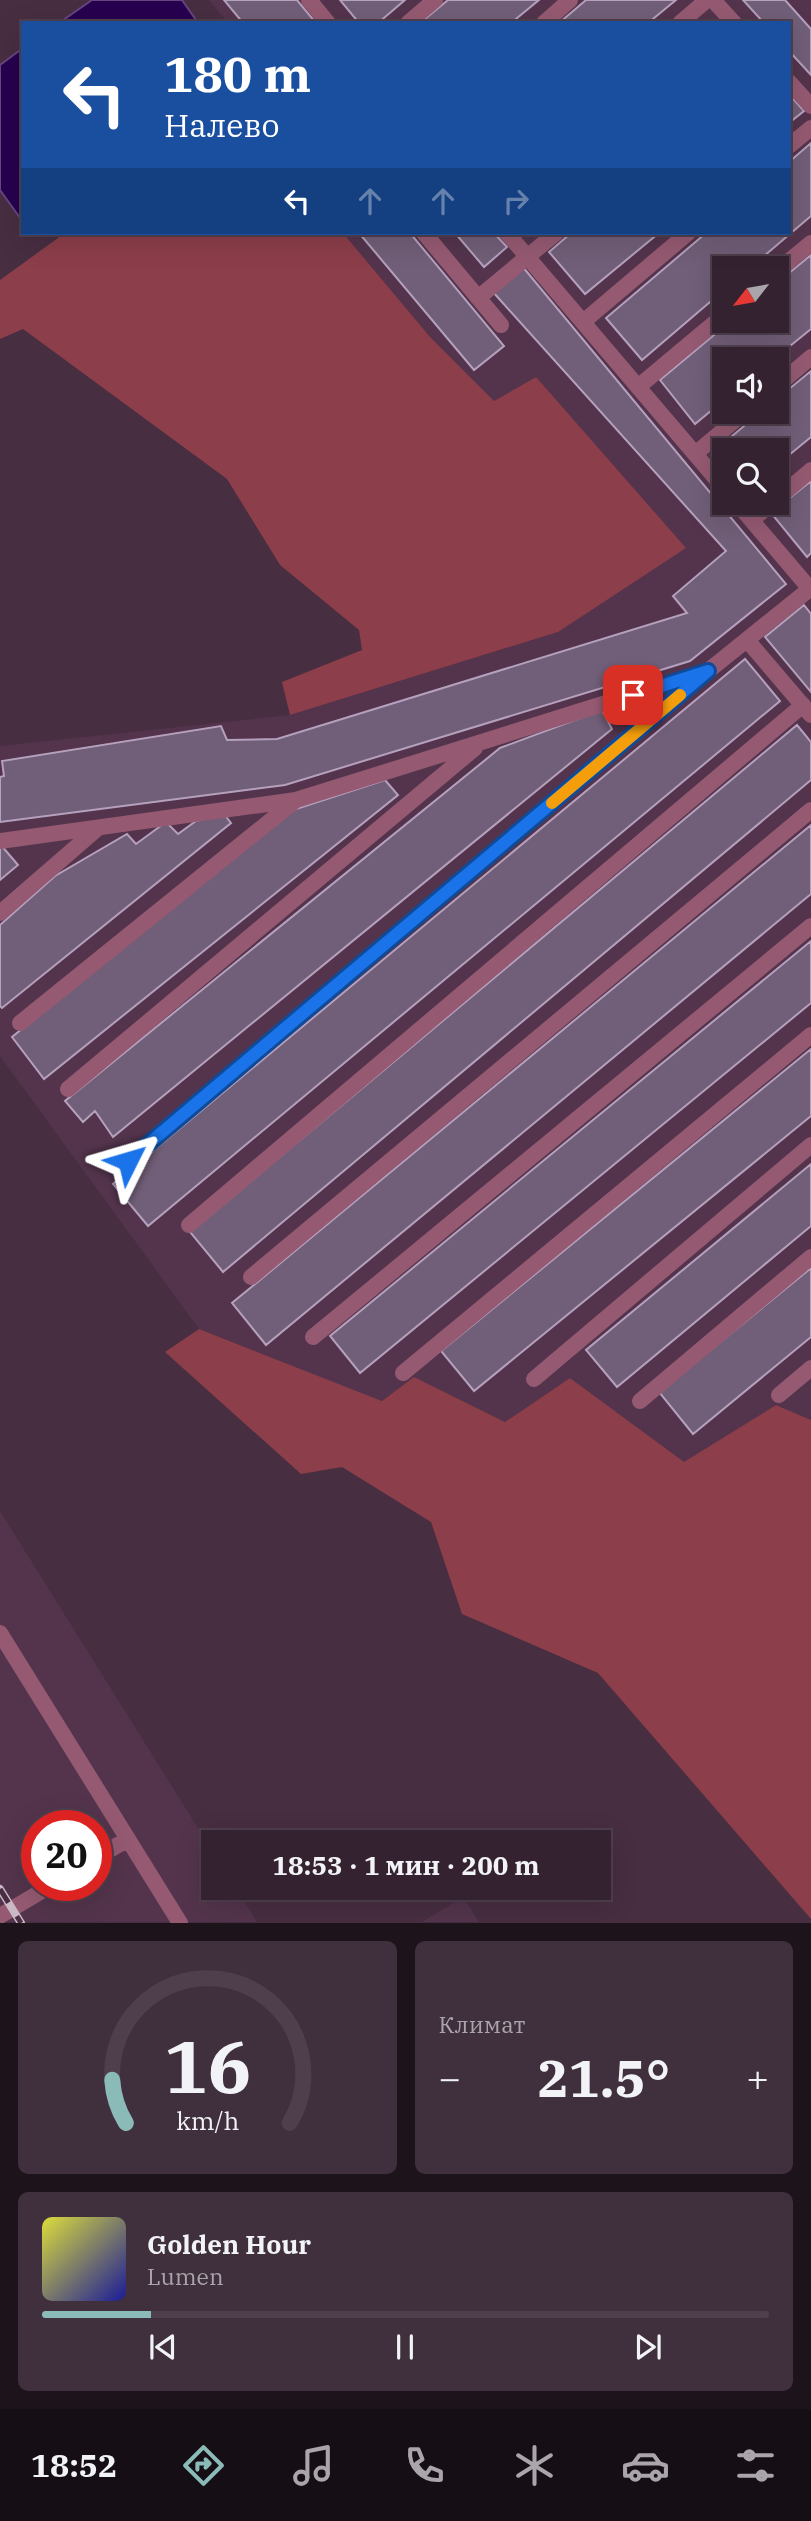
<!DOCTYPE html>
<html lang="ru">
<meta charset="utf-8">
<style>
:root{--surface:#352231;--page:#402f3d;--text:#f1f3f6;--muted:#aaa4ab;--line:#4f3f4d;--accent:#8bbbb9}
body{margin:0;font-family:"IBM Plex Serif",serif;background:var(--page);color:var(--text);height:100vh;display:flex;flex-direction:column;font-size:26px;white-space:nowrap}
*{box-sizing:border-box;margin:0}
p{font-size:23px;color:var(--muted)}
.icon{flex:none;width:38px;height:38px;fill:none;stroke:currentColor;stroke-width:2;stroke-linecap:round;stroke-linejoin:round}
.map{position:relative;height:1923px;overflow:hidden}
.sheet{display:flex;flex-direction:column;gap:18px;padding:18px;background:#1d131b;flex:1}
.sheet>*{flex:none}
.hud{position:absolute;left:21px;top:21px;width:770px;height:214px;border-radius:0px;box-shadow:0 7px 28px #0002,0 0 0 2px var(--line);background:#1a4fa0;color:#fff;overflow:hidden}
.needle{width:46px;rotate:239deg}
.fabs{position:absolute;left:712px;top:256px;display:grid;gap:14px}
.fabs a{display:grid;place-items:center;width:77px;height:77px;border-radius:0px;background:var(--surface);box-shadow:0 7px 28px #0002,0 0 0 2px var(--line);font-size:35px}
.speed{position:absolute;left:21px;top:1810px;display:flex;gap:14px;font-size:35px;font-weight:700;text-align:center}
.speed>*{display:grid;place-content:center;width:91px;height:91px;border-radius:50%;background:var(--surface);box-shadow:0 7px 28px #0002,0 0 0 2px var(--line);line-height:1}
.speed .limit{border:10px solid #d22;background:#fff;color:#111}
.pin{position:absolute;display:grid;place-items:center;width:60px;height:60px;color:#fff;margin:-30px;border-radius:14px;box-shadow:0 4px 10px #0006}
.me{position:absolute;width:77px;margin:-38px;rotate:50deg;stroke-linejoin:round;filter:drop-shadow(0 0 5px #0008)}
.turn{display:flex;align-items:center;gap:24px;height:147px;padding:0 28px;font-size:32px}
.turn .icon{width:91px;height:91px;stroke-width:2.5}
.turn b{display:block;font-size:49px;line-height:60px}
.lanes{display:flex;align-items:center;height:66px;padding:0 28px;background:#0003;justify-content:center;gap:35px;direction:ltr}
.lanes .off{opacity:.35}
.big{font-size:52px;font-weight:800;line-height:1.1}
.sheet .widget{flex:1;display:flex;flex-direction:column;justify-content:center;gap:10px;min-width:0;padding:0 24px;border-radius:10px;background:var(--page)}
.sheet .dial{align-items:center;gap:0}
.dial svg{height:182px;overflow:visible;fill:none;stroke:var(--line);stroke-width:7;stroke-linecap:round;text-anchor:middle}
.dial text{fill:var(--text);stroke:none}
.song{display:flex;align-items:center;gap:21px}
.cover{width:84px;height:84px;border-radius:10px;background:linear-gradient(135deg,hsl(60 70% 55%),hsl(240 70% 35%))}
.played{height:7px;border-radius:4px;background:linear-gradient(90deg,var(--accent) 15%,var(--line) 15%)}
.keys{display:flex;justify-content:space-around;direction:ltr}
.heat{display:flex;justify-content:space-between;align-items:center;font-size:38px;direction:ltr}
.sheet .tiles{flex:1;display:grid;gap:18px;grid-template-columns:1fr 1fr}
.widget:last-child{grid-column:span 2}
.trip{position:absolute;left:201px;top:1830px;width:410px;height:70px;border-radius:0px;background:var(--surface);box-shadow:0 7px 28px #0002,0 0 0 2px var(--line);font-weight:800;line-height:70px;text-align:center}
.tab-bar{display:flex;height:112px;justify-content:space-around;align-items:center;background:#150e14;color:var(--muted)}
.tab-bar .icon{width:49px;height:49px}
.tab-bar .selected{color:var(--accent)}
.tab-bar b{font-size:32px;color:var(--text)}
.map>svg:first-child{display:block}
</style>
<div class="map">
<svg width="811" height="1923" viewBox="0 0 811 1923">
<rect width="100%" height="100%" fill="#472e41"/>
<!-- built -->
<path fill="#53344c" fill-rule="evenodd" d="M209,0H811V1420L776,1405L684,1463L570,1378L505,1422L414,1377L382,1401L199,1329L0,1056V746L290,715L558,632L536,377L494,401L431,338L343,233H789V23H228ZM724,268H777V320H724ZM724,359H777V411H724ZM724,450H777V502H724Z
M0,1511L213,1852L214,1888H236L257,1922H0ZM37,1825H96V1885H37Z
M463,1897L479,1922H422Z"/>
<!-- green -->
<path fill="#8c3e4a" d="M65,233H343L431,338L494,401L536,377L686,548L558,632L290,715L282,682L362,650L359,630L280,565L227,479L23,329L0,339V280Z
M199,1329L382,1401L414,1377L505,1422L570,1378L684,1462L776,1405L811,1420V1919L598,1673L462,1614L431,1522L342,1467L301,1474L165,1352Z"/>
<!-- water -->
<path fill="#27004f" stroke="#65457f" stroke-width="2" d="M92,0H182L198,23H59Z
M23,48V222L0,190V65Z"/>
<!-- building -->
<path fill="#715e78" stroke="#b5a0bd" stroke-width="2" d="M224,0H297L316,23H243Z
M340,0H405L378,23H359Z
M448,0H539L511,23H420Z
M586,0H676L648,23H559Z
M743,0H785L811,29V75L789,51V23H764Z
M789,94L804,111L789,123Z
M811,143V216L750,268H724V290L642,360L606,318L706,233H789V162Z
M359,233H410L504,346L474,370Z
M455,233H494L507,247L484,267Z
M571,233H659L585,294L549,252Z
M811,255V329L774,359H724V400L695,424L660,380L732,320H777V283Z
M522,266L786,584L690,661L285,785L0,822V777L4,776L2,761L221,726L227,740L277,739L687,613L673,596L726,551L493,292Z
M811,371V437L777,465V450H724V454L719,447L762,411H777V399Z
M811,481V553L807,557L771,513Z
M804,605L811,614V692L765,637Z
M745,659L780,701L148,1226L113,1184Z
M602,710L612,729L113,1137L95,1111L83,1122L65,1101L500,748Z
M797,725L811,742V780L223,1272L190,1232Z
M385,780L398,795L44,1079L12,1037L293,810Z
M224,814L231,823L2,1008L0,1006V925L55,876L127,834L136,844L166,822L178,834L196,821Z
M811,825V894L266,1345L232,1303Z
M0,844L18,865L0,880Z
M811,941V1003L360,1373L330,1336Z
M811,1049V1116L474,1391L441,1351Z
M811,1164V1226L617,1387L586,1350Z
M811,1268V1337L693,1434L659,1392Z"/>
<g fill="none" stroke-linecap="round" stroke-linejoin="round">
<!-- lane -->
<path stroke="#955a72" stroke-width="16" d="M309,0L328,23
M713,0L734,23
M408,23L435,0
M544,23L570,0
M680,23L707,0
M789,82L811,106
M789,146L811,128
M424,233L501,325
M507,233L724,488
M777,271L811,243
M478,298L556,233
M583,322L688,233
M777,386L811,357
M638,387L724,315
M695,454L746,411
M777,499L811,470
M736,502L811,590
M752,520L773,502
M747,640L811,715
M0,841L296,800L699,674
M0,913L98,828
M20,1023L296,800
M68,1089L475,748
M128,1161L708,671L811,588
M189,1225L803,705
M251,1277L811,810
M313,1337L811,926
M403,1373L811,1035
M534,1379L811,1145
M779,1395L811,1368
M640,1401L811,1257
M0,1633L180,1923
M96,1858L128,1839
M0,1916L52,1885"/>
<defs>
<path id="rail" d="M0,1889L21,1923"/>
</defs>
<!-- rail casing -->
<use href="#rail" stroke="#cbb8c5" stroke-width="8"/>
<!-- rail -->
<use href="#rail" stroke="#472e41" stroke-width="5" stroke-dasharray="16" stroke-linecap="butt"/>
</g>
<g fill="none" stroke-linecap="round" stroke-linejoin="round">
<defs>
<path id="route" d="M128,1161L708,671L633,695"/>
</defs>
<!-- route casing -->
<use href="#route" stroke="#114b97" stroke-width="18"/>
<!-- route -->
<use href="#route" stroke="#1a73e8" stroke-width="12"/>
<!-- slow -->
<path stroke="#f59e0b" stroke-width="12" d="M552,803L680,695"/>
</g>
</svg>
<div class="fabs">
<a><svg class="needle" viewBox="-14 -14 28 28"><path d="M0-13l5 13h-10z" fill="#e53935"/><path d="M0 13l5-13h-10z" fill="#aaa4ab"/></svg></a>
<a><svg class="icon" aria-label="sound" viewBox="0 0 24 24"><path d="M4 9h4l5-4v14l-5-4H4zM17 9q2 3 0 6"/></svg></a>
<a><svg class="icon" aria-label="search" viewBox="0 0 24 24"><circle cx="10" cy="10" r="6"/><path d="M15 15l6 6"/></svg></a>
</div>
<div class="speed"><div class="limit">20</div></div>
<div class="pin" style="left:633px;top:695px;background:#d93025"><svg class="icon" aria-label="arrive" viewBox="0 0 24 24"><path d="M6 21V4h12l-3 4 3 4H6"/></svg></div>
<svg class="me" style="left:128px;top:1161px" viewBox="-20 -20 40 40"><path d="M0-17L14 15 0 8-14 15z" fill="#1a73e8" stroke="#fff" stroke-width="4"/></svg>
<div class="trip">18:53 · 1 мин · 200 m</div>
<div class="hud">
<div class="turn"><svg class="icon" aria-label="left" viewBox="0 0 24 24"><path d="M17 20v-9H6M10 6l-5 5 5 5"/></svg><div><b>180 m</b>Налево</div></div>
<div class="lanes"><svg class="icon" aria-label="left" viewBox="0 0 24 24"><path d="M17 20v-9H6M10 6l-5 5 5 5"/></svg><svg class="icon off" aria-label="ahead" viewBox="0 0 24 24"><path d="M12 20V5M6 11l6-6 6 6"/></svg><svg class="icon off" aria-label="ahead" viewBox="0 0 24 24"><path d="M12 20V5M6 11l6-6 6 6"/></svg><svg class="icon off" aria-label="right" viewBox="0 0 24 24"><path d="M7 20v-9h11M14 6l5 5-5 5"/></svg></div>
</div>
</div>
<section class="sheet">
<div class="tiles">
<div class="widget dial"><svg viewBox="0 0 100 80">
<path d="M14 69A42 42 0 1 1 86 69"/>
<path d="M14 69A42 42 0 0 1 8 50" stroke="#8bbbb9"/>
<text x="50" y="56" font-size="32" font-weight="700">16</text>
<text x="50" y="72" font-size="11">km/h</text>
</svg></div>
<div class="widget"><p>Климат</p>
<div class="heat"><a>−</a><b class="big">21.5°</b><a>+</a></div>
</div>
<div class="widget">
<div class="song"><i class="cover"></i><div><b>Golden Hour</b><p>Lumen</p></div></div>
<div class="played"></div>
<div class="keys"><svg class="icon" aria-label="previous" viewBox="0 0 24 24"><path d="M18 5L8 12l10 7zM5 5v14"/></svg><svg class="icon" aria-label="pause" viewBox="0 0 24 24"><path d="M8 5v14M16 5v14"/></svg><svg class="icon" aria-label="next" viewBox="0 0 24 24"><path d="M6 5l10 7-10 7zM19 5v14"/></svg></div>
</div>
</div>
</section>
<nav class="tab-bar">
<b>18:52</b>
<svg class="icon selected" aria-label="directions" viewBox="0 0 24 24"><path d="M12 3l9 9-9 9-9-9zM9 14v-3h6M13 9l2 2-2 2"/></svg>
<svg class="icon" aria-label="music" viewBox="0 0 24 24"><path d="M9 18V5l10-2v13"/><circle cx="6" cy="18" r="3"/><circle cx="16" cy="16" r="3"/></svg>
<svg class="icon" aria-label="phone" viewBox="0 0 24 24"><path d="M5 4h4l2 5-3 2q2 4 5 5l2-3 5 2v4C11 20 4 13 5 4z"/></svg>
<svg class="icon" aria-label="climate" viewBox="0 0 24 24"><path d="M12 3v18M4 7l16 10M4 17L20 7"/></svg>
<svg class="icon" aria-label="car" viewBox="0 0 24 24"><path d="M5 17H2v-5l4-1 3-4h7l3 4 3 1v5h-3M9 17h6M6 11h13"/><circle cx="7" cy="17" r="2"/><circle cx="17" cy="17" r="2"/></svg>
<svg class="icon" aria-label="filters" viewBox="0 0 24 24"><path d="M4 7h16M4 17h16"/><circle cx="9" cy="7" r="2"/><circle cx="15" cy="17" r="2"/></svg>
</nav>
